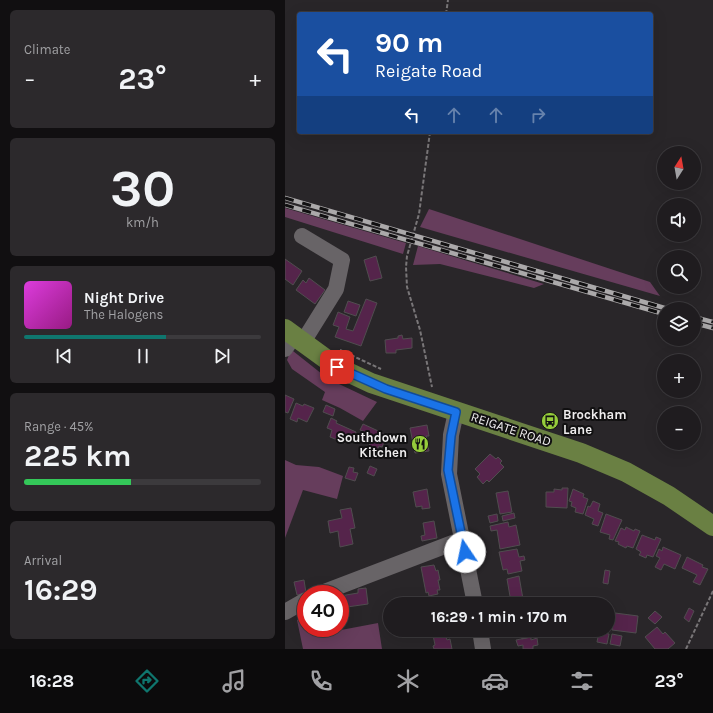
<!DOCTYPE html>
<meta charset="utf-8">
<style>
:root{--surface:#1f1c1f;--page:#2c292c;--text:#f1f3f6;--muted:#a1a1a4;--line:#3c3a3d;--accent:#0f766e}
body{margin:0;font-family:Karla,sans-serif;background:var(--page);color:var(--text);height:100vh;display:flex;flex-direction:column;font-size:15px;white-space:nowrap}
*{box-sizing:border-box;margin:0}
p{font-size:13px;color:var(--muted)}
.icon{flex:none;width:22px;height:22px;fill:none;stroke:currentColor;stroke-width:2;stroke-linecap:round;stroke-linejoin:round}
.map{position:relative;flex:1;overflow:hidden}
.side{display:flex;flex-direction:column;gap:10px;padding:10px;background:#110f11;width:285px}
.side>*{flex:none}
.guide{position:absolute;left:12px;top:12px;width:356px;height:122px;border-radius:4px;box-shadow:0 4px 16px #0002,0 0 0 1px var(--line);background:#1a4fa0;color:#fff;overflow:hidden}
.needle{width:26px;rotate:11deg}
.tools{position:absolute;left:372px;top:146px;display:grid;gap:8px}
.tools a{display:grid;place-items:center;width:44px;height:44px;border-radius:50%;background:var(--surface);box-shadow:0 4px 16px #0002,0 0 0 1px var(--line);font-size:20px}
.speed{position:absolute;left:12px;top:585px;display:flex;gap:8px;font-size:20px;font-weight:700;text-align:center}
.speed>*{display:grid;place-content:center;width:52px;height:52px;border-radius:50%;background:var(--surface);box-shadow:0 4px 16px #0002,0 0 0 1px var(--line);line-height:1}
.speed .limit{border:6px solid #d22;background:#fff;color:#111}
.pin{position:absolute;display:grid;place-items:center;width:34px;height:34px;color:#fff;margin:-17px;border-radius:8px;box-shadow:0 2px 6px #0006}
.me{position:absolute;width:44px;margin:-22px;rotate:349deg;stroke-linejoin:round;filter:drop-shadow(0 0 3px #0008)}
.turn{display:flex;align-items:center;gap:14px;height:84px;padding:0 12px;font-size:18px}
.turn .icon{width:52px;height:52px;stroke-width:2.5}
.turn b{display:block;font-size:28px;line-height:34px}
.lanes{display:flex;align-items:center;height:38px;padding:0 12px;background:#0003;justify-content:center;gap:20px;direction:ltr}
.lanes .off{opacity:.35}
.big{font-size:30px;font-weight:700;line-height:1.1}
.side .card{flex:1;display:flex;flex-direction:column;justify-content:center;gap:6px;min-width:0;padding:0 14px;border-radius:6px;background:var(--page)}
.side .dial{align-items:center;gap:0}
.dial b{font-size:52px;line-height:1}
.song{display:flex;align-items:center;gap:12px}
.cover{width:48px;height:48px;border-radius:6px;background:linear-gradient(135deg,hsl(300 70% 55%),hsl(310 70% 35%))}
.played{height:4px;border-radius:2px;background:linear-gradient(90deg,var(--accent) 60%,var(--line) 60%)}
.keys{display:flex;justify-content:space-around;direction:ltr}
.heat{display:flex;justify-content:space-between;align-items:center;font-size:22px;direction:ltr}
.charge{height:6px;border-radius:3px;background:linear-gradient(90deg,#34c759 45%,var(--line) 0)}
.trip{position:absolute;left:98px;top:597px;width:232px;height:40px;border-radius:20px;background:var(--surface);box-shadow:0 4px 16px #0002,0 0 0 1px var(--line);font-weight:700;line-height:40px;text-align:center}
.dock{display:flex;height:64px;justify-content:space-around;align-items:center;background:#0c0b0c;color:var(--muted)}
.dock .icon{width:28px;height:28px}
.dock .selected{color:var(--accent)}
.dock b{font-size:18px;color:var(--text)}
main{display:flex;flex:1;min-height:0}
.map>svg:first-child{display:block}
</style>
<main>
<section class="side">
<div class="card"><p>Climate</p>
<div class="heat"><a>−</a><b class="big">23°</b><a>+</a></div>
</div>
<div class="card dial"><b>30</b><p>km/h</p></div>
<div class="card">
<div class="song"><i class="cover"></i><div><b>Night Drive</b><p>The Halogens</p></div></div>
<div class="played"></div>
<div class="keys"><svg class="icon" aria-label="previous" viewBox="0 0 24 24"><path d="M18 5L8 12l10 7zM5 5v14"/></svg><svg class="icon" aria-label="pause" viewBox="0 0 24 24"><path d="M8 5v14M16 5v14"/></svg><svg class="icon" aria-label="next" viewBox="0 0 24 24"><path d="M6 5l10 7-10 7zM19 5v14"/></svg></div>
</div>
<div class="card"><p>Range · 45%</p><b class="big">225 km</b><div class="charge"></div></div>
<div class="card"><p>Arrival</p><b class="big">16:29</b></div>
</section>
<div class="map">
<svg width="428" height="649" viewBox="0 0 428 649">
<rect width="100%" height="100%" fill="#292629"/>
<!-- green -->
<path fill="#663d5c" d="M0,208L121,243L118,254L0,217Z
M144,209L365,282L375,296L135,227Z
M133,246L259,284L249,288L155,264L128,265Z
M8,351L37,374L54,384L92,402L78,421L55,408L37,400L40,392L7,369L2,360L4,355Z
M0,460L11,465L34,467L58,476L52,499L18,490L0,538Z
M21,616V628H51L56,630L93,623L97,649H18L12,620Z"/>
<!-- building -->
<path fill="#55244b" stroke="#504d4f" d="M91,256L97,278L85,281L79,260Z
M0,259L17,271L8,285L0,279Z
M24,278L40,290L30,304L11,290L18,280L21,283Z
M81,299L92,303L76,346L50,337L54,327L48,325L53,312L65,317L61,329L68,331Z
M63,301L75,305L71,316L59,312Z
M117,335L118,339L127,338V348L111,350V353H101L100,340L113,338V336Z
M0,395L9,399L3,413L0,412Z
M11,403L18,406L19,404L29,408L22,422L13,418L12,422L5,419Z
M41,405L50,409L48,416L38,412Z
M46,418L52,421L51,423L71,432L69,439L63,436L60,443L45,437L47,430L42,428Z
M78,424L102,435L97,447L94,446L92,450L84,447L85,443L77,440L80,432L75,430Z
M142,425L144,436H141L144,451L130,453L125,428Z
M205,454L211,459L213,457L217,461L215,463L219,467L204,482L202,480L198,484L192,477L195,474L190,469Z
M85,466L92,469L89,476L82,473Z
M64,467L69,468L68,472L73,473L70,481L60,478Z
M277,488H283L282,508L261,507V492H269V489L277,490Z
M142,489L145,508L137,509V506L131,507L128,492Z
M288,489L299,494L298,497L303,499L298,514L290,512L291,508L286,506L287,502L284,501Z
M223,491L227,512L215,514L211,493Z
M308,501L315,504L313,511L318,513L313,526L307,524L309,519L300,515L303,506L305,507Z
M66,508L70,528L65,529L68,544L55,547L53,531L45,533L43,521L57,518L55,510Z
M229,513L230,518L218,521L217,516Z
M212,514L213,521L205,523L203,516Z
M321,514L337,520L328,540L324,539L325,535L315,532Z
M149,521L152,538L137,541L136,536L140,535L138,523Z
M223,522L224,527L231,525L235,545L215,549L212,530L206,531L205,526Z
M341,527L349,531L350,529L355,531L348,548L342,546L341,548L333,544L334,542L330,541L336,528L340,530Z
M357,535L370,540L371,537L376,539L368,557L362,555L361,558L354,555L356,552L351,549Z
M378,547L396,555L390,569L379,564L376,570L370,567L375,558L371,556L374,549L377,551Z
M232,549L234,557L239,556L240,560L235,561L237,571L223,574L222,569L218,570L214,552Z
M402,557L418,565L417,567L423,569L415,585L408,582L412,575L397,568Z
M149,565L151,571L153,570L155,580H153L155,590H152L153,594L144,596L143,592L141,593L136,567Z
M320,570L325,571L323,584L318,583Z
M234,576L238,599L226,602L222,579Z
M19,580L21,593L12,595L9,582Z
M81,588L83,604L55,608V596L73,593V589Z
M148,598L149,602L158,600L159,604H141L140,600Z
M404,608L409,611L404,622L399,618Z
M370,611L377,617L370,624L363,618Z
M330,613L353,616L351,633L327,630Z
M372,627L378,634L380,632L390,643L383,649H370L360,637Z
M147,630H164V632L160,633L162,640L165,639L167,649H149L148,646L150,645Z
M236,630H247L248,634H245L246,637L237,639Z
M314,632L324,634L322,644L312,642Z
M327,634L337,636L335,646L325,644Z
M246,637V640L252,638L253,645L248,646V649H238V645L233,646L231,640Z"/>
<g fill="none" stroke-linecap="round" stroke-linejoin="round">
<!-- path -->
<path stroke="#797678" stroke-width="2" stroke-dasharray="4 2" stroke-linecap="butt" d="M161,14L163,0
M145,132L134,214L122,256L121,267L122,287L135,330L147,387
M55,350L96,369
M401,649L428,591"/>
<!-- minor -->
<path stroke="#686467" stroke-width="16" d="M17,236L57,260L51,289L18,342
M0,349L9,336
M171,412L166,435L164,474L190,604
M34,594L178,539
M0,612L21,600
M195,630L198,649"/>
<!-- major -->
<path stroke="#6a8043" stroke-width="20" d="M0,329L52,367L86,383L296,453L341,472L384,496L428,526"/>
<defs>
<path id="rail" d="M0,198L383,309
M0,205L379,314
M409,317L428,322
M409,323L428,328"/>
</defs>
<!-- rail casing -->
<use href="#rail" stroke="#aba9aa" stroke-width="4.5"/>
<!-- rail -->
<use href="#rail" stroke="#111011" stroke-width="3" stroke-dasharray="9" stroke-linecap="butt"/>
</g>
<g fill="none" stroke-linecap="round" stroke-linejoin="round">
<defs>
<path id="route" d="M52,367L101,389L171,412L166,436L163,470L180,552"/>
</defs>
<!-- route casing -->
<use href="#route" stroke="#114b97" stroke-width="10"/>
<!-- route -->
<use href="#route" stroke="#1a73e8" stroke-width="7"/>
</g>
<!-- icons -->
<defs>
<symbol id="bus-disc" viewBox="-11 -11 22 22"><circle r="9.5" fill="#95cc3b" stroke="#111011"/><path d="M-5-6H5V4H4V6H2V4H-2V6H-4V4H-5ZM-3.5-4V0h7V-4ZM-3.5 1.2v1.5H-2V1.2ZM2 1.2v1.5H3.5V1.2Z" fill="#111"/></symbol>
<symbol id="restaurant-disc" viewBox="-11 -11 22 22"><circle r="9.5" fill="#95cc3b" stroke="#111011"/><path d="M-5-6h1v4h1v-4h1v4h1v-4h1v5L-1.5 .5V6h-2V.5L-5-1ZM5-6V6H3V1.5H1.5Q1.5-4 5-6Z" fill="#111"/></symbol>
</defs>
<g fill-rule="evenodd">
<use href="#bus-disc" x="255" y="411" width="20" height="20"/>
<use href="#restaurant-disc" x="125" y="434" width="20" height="20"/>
</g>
<g text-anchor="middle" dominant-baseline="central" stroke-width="4" stroke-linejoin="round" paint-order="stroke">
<!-- poi labels -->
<g font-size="13" font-weight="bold" fill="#efedee" stroke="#111011" text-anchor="start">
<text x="278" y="414">Brockham<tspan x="278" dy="15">Lane</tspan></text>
<text x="122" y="437" text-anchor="end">Southdown<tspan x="122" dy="15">Kitchen</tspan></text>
</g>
<!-- street labels -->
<g font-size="13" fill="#efedee" stroke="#111011">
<text transform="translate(226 429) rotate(18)">REIGATE ROAD</text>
</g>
</g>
</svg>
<div class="tools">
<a><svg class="needle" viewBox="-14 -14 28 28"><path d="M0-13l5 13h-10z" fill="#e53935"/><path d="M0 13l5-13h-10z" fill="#a1a1a4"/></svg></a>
<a><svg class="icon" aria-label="sound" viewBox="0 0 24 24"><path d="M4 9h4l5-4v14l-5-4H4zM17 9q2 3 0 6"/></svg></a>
<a><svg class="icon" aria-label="search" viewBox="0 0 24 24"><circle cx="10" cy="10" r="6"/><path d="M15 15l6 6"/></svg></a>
<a><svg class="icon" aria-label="layers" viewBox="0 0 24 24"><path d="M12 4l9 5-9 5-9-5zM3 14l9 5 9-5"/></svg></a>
<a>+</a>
<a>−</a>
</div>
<div class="speed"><div class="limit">40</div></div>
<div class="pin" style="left:52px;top:367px;background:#d93025"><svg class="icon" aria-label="arrive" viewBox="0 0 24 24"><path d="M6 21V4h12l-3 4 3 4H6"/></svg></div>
<svg class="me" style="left:180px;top:552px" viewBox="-20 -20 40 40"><circle r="19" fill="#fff"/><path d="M0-13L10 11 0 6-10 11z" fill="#1a73e8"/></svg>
<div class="trip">16:29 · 1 min · 170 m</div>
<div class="guide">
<div class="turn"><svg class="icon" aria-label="left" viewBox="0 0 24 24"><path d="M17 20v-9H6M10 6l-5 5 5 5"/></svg><div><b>90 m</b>Reigate Road</div></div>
<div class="lanes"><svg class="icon" aria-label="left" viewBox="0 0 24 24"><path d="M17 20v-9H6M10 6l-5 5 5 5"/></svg><svg class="icon off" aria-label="ahead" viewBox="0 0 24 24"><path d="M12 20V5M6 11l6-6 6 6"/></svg><svg class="icon off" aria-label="ahead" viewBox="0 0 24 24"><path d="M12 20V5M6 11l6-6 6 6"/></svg><svg class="icon off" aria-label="right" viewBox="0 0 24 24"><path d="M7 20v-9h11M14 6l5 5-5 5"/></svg></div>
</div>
</div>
</main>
<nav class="dock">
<b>16:28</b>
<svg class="icon selected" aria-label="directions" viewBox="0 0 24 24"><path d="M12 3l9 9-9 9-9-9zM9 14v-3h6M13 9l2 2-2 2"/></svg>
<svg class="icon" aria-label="music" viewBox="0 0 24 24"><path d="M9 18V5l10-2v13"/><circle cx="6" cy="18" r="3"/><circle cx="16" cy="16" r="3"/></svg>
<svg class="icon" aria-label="phone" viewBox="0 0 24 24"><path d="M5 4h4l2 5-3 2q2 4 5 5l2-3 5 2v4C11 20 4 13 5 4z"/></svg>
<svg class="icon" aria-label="climate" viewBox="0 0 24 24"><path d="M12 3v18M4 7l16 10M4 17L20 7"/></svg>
<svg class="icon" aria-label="car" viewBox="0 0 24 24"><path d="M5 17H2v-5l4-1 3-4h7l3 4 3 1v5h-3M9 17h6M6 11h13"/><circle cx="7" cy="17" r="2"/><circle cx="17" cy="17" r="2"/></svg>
<svg class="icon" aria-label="filters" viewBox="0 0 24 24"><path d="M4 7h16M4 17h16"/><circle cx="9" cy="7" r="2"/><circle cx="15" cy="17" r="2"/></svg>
<b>23°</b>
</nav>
